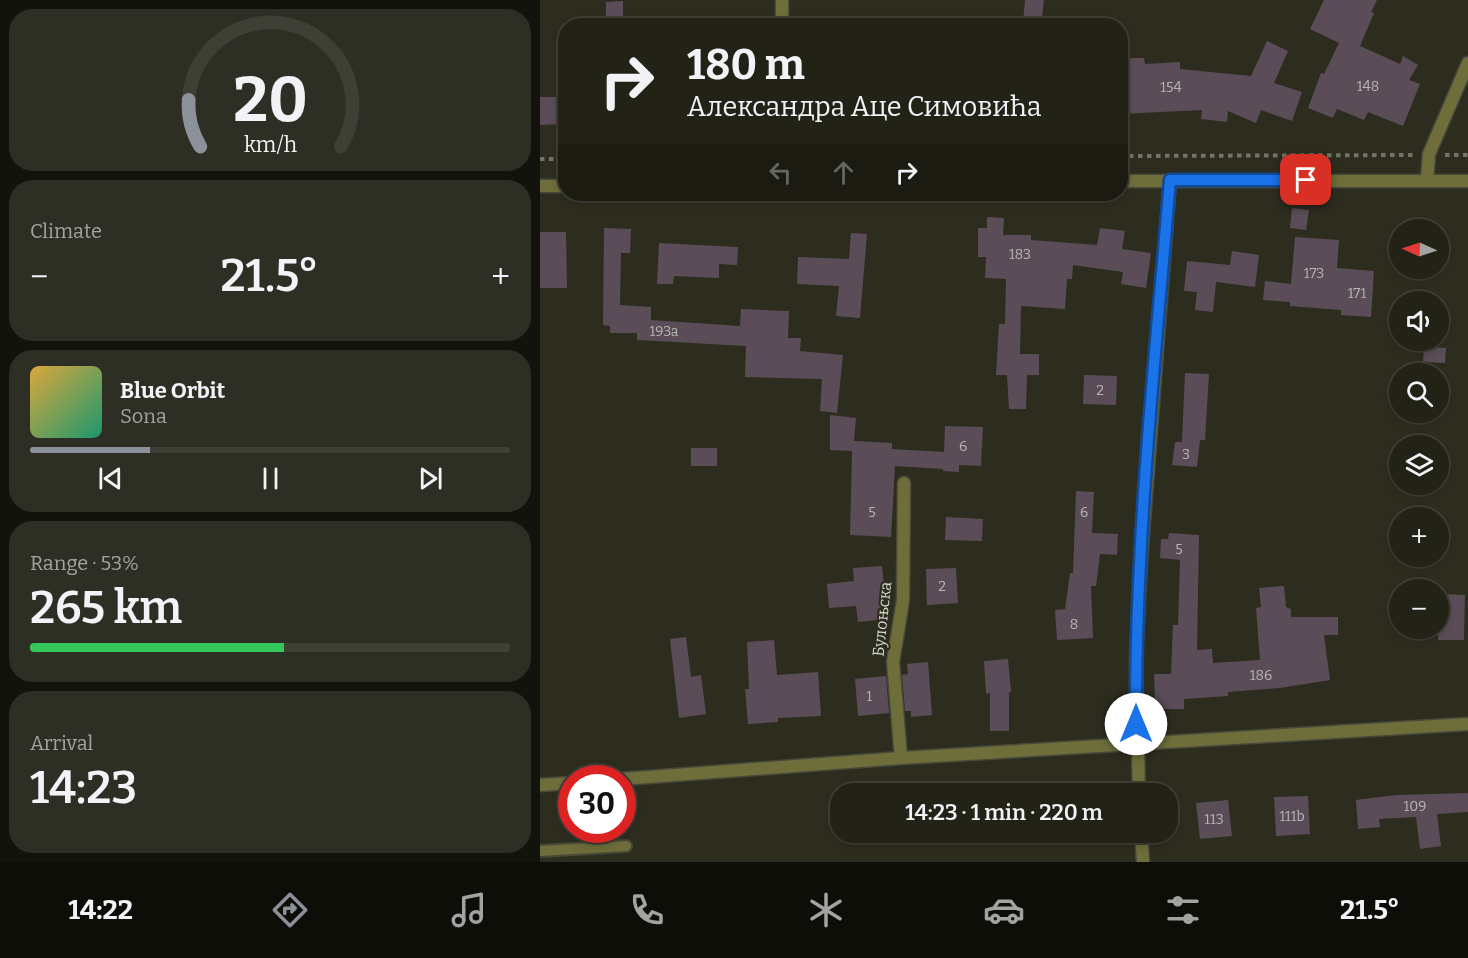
<!DOCTYPE html>
<meta charset="utf-8">
<style>
:root{--surface:#222217;--page:#2e2f24;--text:#f1f3f6;--muted:#a2a4a1;--line:#3f3f36;--accent:#8c9099}
body{margin:0;font-family:Bitter,serif;background:var(--page);color:var(--text);height:100vh;display:flex;flex-direction:column;font-size:22px;white-space:nowrap}
*{box-sizing:border-box;margin:0}
p{font-size:20px;color:var(--muted)}
.icon{flex:none;width:33px;height:33px;fill:none;stroke:currentColor;stroke-width:2;stroke-linecap:round;stroke-linejoin:round}
.map{position:relative;flex:1;overflow:hidden}
.drawer{display:flex;flex-direction:column;gap:9px;padding:9px;background:#13130d;width:540px}
.drawer>*{flex:none}
.hud{position:absolute;left:18px;top:18px;width:570px;height:183px;border-radius:24px;box-shadow:0 3px 9px #0003,0 0 0 2px var(--line);background:#222217;color:var(--text);overflow:hidden}
.needle{width:39px;rotate:273deg}
.buttons{position:absolute;left:849px;top:219px;display:grid;gap:12px}
.buttons a{display:grid;place-items:center;width:60px;height:60px;border-radius:50%;background:var(--surface);box-shadow:0 3px 9px #0003,0 0 0 2px var(--line);font-size:30px}
.speed{position:absolute;left:18px;top:765px;display:flex;gap:12px;font-size:30px;font-weight:700;text-align:center}
.speed>*{display:grid;place-content:center;width:78px;height:78px;border-radius:50%;background:var(--surface);box-shadow:0 3px 9px #0003,0 0 0 2px var(--line);line-height:1}
.speed .limit{border:9px solid #d22;background:#fff;color:#111}
.pin{position:absolute;display:grid;place-items:center;width:51px;height:51px;color:#fff;margin:-26px;border-radius:12px;box-shadow:0 3px 9px #0006}
.me{position:absolute;width:66px;margin:-33px;rotate:0deg;stroke-linejoin:round;filter:drop-shadow(0 0 4px #0008)}
.turn{display:flex;align-items:center;gap:21px;height:126px;padding:0 30px;font-size:27px}
.turn .icon{width:78px;height:78px;stroke-width:2.5}
.turn b{display:block;font-size:42px;line-height:51px}
.lanes{display:flex;align-items:center;height:57px;padding:0 30px;background:#0003;justify-content:center;gap:30px;direction:ltr}
.lanes .off{opacity:.35}
.big{font-size:45px;font-weight:600;line-height:1.1}
.drawer .widget{flex:1;display:flex;flex-direction:column;justify-content:center;gap:9px;min-width:0;padding:0 21px;border-radius:24px;background:var(--page)}
.drawer .dial{align-items:center;gap:0}
.dial svg{height:156px;overflow:visible;fill:none;stroke:var(--line);stroke-width:7;stroke-linecap:round;text-anchor:middle}
.dial text{fill:var(--text);stroke:none}
.song{display:flex;align-items:center;gap:18px}
.cover{width:72px;height:72px;border-radius:9px;background:linear-gradient(135deg,hsl(40 70% 55%),hsl(160 70% 35%))}
.played{height:6px;border-radius:3px;background:linear-gradient(90deg,var(--accent) 25%,var(--line) 25%)}
.keys{display:flex;justify-content:space-around;direction:ltr}
.heat{display:flex;justify-content:space-between;align-items:center;font-size:33px;direction:ltr}
.charge{height:9px;border-radius:4px;background:linear-gradient(90deg,#34c759 53%,var(--line) 0)}
.trip{position:absolute;left:290px;top:783px;width:348px;height:60px;border-radius:24px;background:var(--surface);box-shadow:0 3px 9px #0003,0 0 0 2px var(--line);font-weight:600;line-height:60px;text-align:center}
.tab-bar{display:flex;height:96px;justify-content:space-around;align-items:center;background:#0e0e09;color:var(--muted)}
.tab-bar .icon{width:42px;height:42px}
.tab-bar .selected{color:var(--accent)}
.tab-bar b{font-size:27px;color:var(--text)}
main{display:flex;flex:1;min-height:0}
.map>svg:first-child{display:block}
</style>
<main>
<section class="drawer">
<div class="widget dial"><svg viewBox="0 0 100 80">
<path d="M14 69A42 42 0 1 1 86 69"/>
<path d="M14 69A42 42 0 0 1 8 45" stroke="#8c9099"/>
<text x="50" y="56" font-size="32" font-weight="700">20</text>
<text x="50" y="72" font-size="11">km/h</text>
</svg></div>
<div class="widget"><p>Climate</p>
<div class="heat"><a>−</a><b class="big">21.5°</b><a>+</a></div>
</div>
<div class="widget">
<div class="song"><i class="cover"></i><div><b>Blue Orbit</b><p>Sona</p></div></div>
<div class="played"></div>
<div class="keys"><svg class="icon" aria-label="previous" viewBox="0 0 24 24"><path d="M18 5L8 12l10 7zM5 5v14"/></svg><svg class="icon" aria-label="pause" viewBox="0 0 24 24"><path d="M8 5v14M16 5v14"/></svg><svg class="icon" aria-label="next" viewBox="0 0 24 24"><path d="M6 5l10 7-10 7zM19 5v14"/></svg></div>
</div>
<div class="widget"><p>Range · 53%</p><b class="big">265 km</b><div class="charge"></div></div>
<div class="widget"><p>Arrival</p><b class="big">14:23</b></div>
</section>
<div class="map">
<svg width="928" height="862" viewBox="0 0 928 862">
<rect width="100%" height="100%" fill="#2d2d1f"/>
<!-- building -->
<path fill="#5a4d58" d="M485,0H504L501,25L483,23Z
M784,0H837L831,12L834,13L820,46L860,64L863,56L878,65L869,80L880,84L863,126L828,112L824,120L797,109L793,118L768,108L781,73L784,74L799,43L770,29Z
M83,1V19H66V2Z
M727,41L748,51L734,83L762,92L752,121L721,110L716,123L688,111L687,122L661,119L662,110L580,114V58H604L605,64L640,62V69L711,76Z
M0,97H21L22,124L0,125Z
M752,208L769,210L766,230L750,228Z
M447,217L464,218L463,235H491V240L557,245L560,228L585,231L582,249L611,253L606,288L581,284L583,272L533,265L532,279H527L525,309L481,306L480,354H499V375H487L486,409H469L467,375H456L459,324H465L466,279L445,278L446,257H438V228H447Z
M64,228L91,229L90,253H81L80,305L111,307V320L200,326L201,309L249,311L248,338H261L260,351L303,355L297,413L280,411L282,379L205,377L206,346L97,340V333H70V326L63,325Z
M0,232H26L27,288H0Z
M311,233L327,234L320,318L296,316L299,286L257,284L258,257L309,259Z
M755,237L799,240L797,268L834,271L831,317L801,315V310L750,306V302L723,300L725,281L751,284Z
M119,243L198,247L197,265L179,264V278L134,276L133,284H117Z
M692,251L719,255L715,287L676,282L673,312L655,310L657,292L644,291L647,261L690,265Z
M884,346L906,348L905,363L883,362Z
M645,373L669,374L665,440H660L657,467L632,465L635,442H642Z
M544,375L577,376L576,405L543,404Z
M290,415L316,418L314,441L352,443V449L404,452L405,426L443,427L441,466L419,465V472L403,471V469L355,466L351,537L310,535L312,451L290,450Z
M151,448H177V466H151Z
M536,491L554,492L552,533L578,534L577,555L560,554L556,586H551L553,638L517,640L515,610L525,609L530,573H533Z
M406,517L443,519L442,541L405,540Z
M629,533L659,535L657,650L672,649L673,663L720,660L716,608L721,607L719,588L744,586L746,607L751,609V617H798V635H784L790,680L740,688L688,692V696L644,699V709H615L614,674H631L633,625H638L640,560L620,558L621,539H628Z
M342,566L347,619L318,622L316,606L289,608L287,584L314,581L313,568Z
M416,568L418,603L387,605L386,569Z
M898,594L925,595L924,640H898Z
M146,637L151,677L161,675L166,714L139,718L130,639Z
M234,640L237,675L278,672L281,716L238,718V722L208,724L205,689H209L207,642Z
M468,659L471,692H469V731H450V693L446,694L444,661Z
M388,662L392,715L371,717V711H365L362,675L368,674L367,664Z
M346,676L349,713L318,716L315,679Z
M928,793V812L897,814L901,846L880,849L876,817L839,819L840,827L818,829L816,800L856,795Z
M768,796L770,834L736,836L734,797Z
M688,800L692,836L660,839L656,803Z"/>
<g fill="none" stroke-linecap="round" stroke-linejoin="round">
<defs>
<path id="service" d="M0,851L86,846"/>
<path id="minor" d="M242,26V0
M887,180L889,154L928,63
M361,758L353,662L363,600L364,483
M82,779L361,758L928,724
M0,785L32,783
M599,794L596,658L601,561L630,180
M601,832L603,862"/>
<path id="tertiary" d="M580,181H928
M0,186H26"/>
</defs>
<!-- service casing -->
<use href="#service" stroke="#48493b" stroke-width="14"/>
<!-- minor casing -->
<use href="#minor" stroke="#48493b" stroke-width="15"/>
<!-- tertiary casing -->
<use href="#tertiary" stroke="#48493b" stroke-width="15"/>
<!-- path -->
<path stroke="#737367" stroke-width="4" stroke-dasharray="4.5 4.5" stroke-linecap="butt" d="M905,155H928
M580,156L873,155
M0,159H26"/>
<!-- service -->
<use href="#service" stroke="#6d6e3a" stroke-width="10"/>
<!-- minor -->
<use href="#minor" stroke="#6d6e3a" stroke-width="12"/>
<!-- tertiary -->
<use href="#tertiary" stroke="#6d6e3a" stroke-width="12"/>
</g>
<g fill="none" stroke-linecap="round" stroke-linejoin="round">
<defs>
<path id="route" d="M596,724C595,542 615,360 630,180H766"/>
</defs>
<!-- route casing -->
<use href="#route" stroke="#114b97" stroke-width="15"/>
<!-- route -->
<use href="#route" stroke="#1a73e8" stroke-width="10"/>
</g>
<g text-anchor="middle" dominant-baseline="central" stroke-width="4.5" stroke-linejoin="round" paint-order="stroke">
<!-- number labels -->
<g font-size="14" fill="#b8b6b2">
<text x="828" y="86">148</text>
<text x="631" y="87">154</text>
<text x="480" y="254">183</text>
<text x="774" y="273">173</text>
<text x="817" y="293">171</text>
<text x="124" y="331">193a</text>
<text x="560" y="390">2</text>
<text x="423" y="446">6</text>
<text x="646" y="454">3</text>
<text x="332" y="512">5</text>
<text x="544" y="512">6</text>
<text x="639" y="549">5</text>
<text x="402" y="586">2</text>
<text x="534" y="624">8</text>
<text x="721" y="675">186</text>
<text x="329" y="696">1</text>
<text x="875" y="806">109</text>
<text x="752" y="816">111b</text>
<text x="674" y="819">113</text>
</g>
<!-- street labels -->
<g font-size="16" fill="#d8d9d0" stroke="#2d2d1f">
<text transform="translate(342 619) rotate(-84)">Булоњска</text>
</g>
</g>
</svg>
<div class="buttons">
<a><svg class="needle" viewBox="-14 -14 28 28"><path d="M0-13l5 13h-10z" fill="#e53935"/><path d="M0 13l5-13h-10z" fill="#a2a4a1"/></svg></a>
<a><svg class="icon" aria-label="sound" viewBox="0 0 24 24"><path d="M4 9h4l5-4v14l-5-4H4zM17 9q2 3 0 6"/></svg></a>
<a><svg class="icon" aria-label="search" viewBox="0 0 24 24"><circle cx="10" cy="10" r="6"/><path d="M15 15l6 6"/></svg></a>
<a><svg class="icon" aria-label="layers" viewBox="0 0 24 24"><path d="M12 4l9 5-9 5-9-5zM3 14l9 5 9-5"/></svg></a>
<a>+</a>
<a>−</a>
</div>
<div class="speed"><div class="limit">30</div></div>
<div class="pin" style="left:766px;top:180px;background:#d93025"><svg class="icon" aria-label="arrive" viewBox="0 0 24 24"><path d="M6 21V4h12l-3 4 3 4H6"/></svg></div>
<svg class="me" style="left:596px;top:724px" viewBox="-20 -20 40 40"><circle r="19" fill="#fff"/><path d="M0-13L10 11 0 6-10 11z" fill="#1a73e8"/></svg>
<div class="trip">14:23 · 1 min · 220 m</div>
<div class="hud">
<div class="turn"><svg class="icon" aria-label="right" viewBox="0 0 24 24"><path d="M7 20v-9h11M14 6l5 5-5 5"/></svg><div><b>180 m</b>Александра Аце Симовића</div></div>
<div class="lanes"><svg class="icon off" aria-label="left" viewBox="0 0 24 24"><path d="M17 20v-9H6M10 6l-5 5 5 5"/></svg><svg class="icon off" aria-label="ahead" viewBox="0 0 24 24"><path d="M12 20V5M6 11l6-6 6 6"/></svg><svg class="icon" aria-label="right" viewBox="0 0 24 24"><path d="M7 20v-9h11M14 6l5 5-5 5"/></svg></div>
</div>
</div>
</main>
<nav class="tab-bar">
<b>14:22</b>
<svg class="icon selected" aria-label="directions" viewBox="0 0 24 24"><path d="M12 3l9 9-9 9-9-9zM9 14v-3h6M13 9l2 2-2 2"/></svg>
<svg class="icon" aria-label="music" viewBox="0 0 24 24"><path d="M9 18V5l10-2v13"/><circle cx="6" cy="18" r="3"/><circle cx="16" cy="16" r="3"/></svg>
<svg class="icon" aria-label="phone" viewBox="0 0 24 24"><path d="M5 4h4l2 5-3 2q2 4 5 5l2-3 5 2v4C11 20 4 13 5 4z"/></svg>
<svg class="icon" aria-label="climate" viewBox="0 0 24 24"><path d="M12 3v18M4 7l16 10M4 17L20 7"/></svg>
<svg class="icon" aria-label="car" viewBox="0 0 24 24"><path d="M5 17H2v-5l4-1 3-4h7l3 4 3 1v5h-3M9 17h6M6 11h13"/><circle cx="7" cy="17" r="2"/><circle cx="17" cy="17" r="2"/></svg>
<svg class="icon" aria-label="filters" viewBox="0 0 24 24"><path d="M4 7h16M4 17h16"/><circle cx="9" cy="7" r="2"/><circle cx="15" cy="17" r="2"/></svg>
<b>21.5°</b>
</nav>
